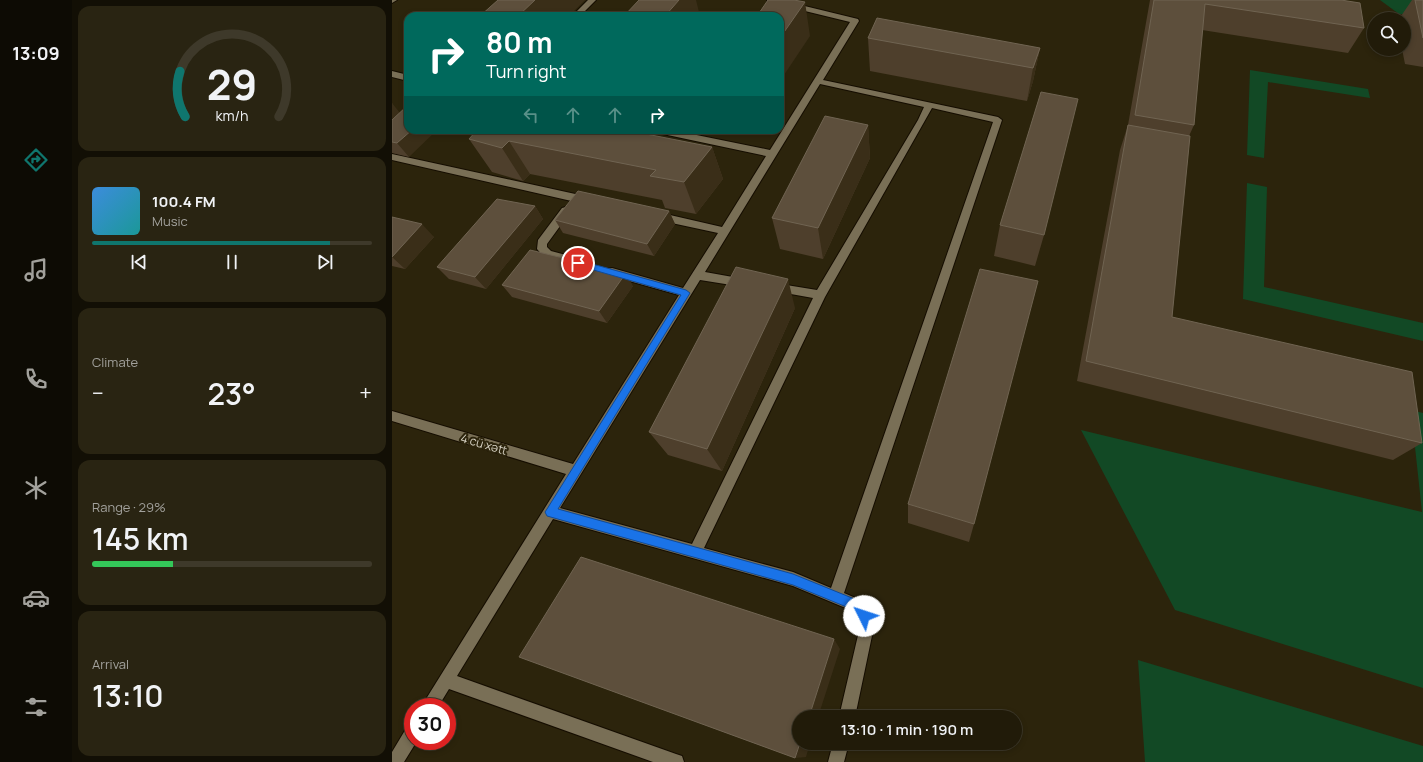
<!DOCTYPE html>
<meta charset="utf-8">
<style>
:root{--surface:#211b09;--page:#292412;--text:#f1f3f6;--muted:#a2a19c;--line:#3e392a;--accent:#0f766e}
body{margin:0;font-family:Manrope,sans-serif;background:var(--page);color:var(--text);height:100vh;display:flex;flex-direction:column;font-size:15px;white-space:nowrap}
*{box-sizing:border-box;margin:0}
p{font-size:13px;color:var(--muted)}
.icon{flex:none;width:22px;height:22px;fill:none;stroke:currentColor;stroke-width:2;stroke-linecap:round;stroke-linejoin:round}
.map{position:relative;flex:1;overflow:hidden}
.side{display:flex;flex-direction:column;gap:6px;padding:6px;background:#120f05;width:320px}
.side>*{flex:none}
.guide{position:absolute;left:12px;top:12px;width:380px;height:122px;border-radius:12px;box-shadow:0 2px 6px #0003,0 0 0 1px var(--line);background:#00695c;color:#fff;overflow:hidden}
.fabs{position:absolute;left:975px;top:12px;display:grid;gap:8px}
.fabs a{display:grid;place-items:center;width:44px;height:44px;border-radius:50%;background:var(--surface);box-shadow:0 2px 6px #0003,0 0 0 1px var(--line);font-size:20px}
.speed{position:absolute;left:12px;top:698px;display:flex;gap:8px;font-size:20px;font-weight:700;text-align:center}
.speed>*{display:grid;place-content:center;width:52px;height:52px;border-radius:50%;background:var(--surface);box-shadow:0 2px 6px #0003,0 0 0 1px var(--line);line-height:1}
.speed .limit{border:6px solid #d22;background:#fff;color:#111}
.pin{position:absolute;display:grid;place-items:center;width:34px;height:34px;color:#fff;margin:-17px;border:2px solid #fff;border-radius:50%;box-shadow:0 1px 4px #0007}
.me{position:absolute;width:44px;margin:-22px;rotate:311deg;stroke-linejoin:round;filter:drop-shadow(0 0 3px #0008)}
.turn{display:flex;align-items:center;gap:14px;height:84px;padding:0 16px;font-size:18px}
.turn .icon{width:52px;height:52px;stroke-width:2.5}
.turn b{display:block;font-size:28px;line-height:34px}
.lanes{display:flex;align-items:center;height:38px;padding:0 16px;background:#0003;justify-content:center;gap:20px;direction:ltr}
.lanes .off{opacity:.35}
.big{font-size:30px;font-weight:600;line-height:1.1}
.side .widget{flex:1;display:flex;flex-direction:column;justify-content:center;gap:6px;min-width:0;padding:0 14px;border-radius:12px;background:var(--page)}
.side .dial{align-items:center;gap:0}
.dial svg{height:104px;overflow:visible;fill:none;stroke:var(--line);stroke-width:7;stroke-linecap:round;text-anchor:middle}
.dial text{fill:var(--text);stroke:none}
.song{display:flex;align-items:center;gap:12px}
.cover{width:48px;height:48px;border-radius:6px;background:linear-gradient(135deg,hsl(210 70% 55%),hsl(180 70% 35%))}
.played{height:4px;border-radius:2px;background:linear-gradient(90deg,var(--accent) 85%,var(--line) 85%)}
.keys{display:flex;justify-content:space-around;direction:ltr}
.heat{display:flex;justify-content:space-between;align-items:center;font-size:22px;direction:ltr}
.charge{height:6px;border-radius:3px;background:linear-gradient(90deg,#34c759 29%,var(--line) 0)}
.trip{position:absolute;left:400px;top:710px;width:230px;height:40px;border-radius:20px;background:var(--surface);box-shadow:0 2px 6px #0003,0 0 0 1px var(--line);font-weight:600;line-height:40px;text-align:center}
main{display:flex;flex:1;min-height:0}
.dock{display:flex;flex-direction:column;width:72px;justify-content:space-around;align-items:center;background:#0d0b04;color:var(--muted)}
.dock .icon{width:28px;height:28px}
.dock .active{color:var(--accent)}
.dock b{font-size:18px;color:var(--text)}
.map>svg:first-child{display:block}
</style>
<main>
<nav class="dock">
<b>13:09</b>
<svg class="icon active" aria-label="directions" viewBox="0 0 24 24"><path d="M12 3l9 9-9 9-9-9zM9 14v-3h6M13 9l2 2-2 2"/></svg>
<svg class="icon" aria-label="music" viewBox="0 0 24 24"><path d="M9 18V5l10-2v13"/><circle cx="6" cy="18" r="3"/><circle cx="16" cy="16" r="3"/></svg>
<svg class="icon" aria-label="phone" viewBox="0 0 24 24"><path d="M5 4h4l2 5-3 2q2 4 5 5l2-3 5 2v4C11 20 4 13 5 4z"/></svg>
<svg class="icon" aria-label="climate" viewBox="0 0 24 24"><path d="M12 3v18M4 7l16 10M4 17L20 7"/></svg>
<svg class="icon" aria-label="car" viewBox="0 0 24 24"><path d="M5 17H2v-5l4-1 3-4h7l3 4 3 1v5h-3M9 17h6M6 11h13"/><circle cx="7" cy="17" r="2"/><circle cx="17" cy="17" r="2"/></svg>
<svg class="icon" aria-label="filters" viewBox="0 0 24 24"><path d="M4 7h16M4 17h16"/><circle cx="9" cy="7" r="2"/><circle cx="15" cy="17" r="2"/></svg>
</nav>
<section class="side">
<div class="widget dial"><svg viewBox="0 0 100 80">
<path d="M14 69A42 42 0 1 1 86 69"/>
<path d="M14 69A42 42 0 0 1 10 34" stroke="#0f766e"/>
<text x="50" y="56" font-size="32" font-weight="700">29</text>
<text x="50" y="72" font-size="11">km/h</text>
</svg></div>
<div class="widget">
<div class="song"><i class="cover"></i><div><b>100.4 FM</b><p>Music</p></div></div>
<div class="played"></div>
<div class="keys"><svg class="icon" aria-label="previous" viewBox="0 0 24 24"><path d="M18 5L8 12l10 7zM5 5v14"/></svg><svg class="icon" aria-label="pause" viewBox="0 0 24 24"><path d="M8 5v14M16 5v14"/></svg><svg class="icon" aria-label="next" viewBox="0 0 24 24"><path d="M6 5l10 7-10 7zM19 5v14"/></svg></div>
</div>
<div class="widget"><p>Climate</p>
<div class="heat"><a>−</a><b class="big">23°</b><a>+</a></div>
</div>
<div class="widget"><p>Range · 29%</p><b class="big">145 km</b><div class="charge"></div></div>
<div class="widget"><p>Arrival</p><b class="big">13:10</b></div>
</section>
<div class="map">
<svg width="1031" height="762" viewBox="0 0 1031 762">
<rect width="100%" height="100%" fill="#2c240c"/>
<!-- green -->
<path fill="#124925" d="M988,0H1031V15L1007,14Z
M858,70L976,89L978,98L876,82L872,158L855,155Z
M855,183L875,187L872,287L1031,323V341L851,299Z
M1019,410L1031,413V688L783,610L689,430L1030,512Z
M746,660L1031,746V762H753Z"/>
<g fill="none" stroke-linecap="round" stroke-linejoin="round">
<defs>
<path id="street" d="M0,0H5L0,3Z
M196,0H204L188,16H180Z
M375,0H388L466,19L467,21L431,80L606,117L610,120L452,593L466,599L477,611L481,631L463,717H447L467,631L465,619L456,609L401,586L161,519L65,676L284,754L290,756L292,762H261L57,689L46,707H29L174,474L0,421V411L181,464L287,295L216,275L215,272L216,269L220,268L291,288L326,233L261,219L260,216L261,213L265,212L330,227L374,156L266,133L261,130H280L378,150L458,22L376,2ZM428,84L532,107L526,120L425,290L382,283L378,284L377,287L378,290L382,291L421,298L300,544L168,508L308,280L352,287L356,286L357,283L356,280L352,279L313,272ZM540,108L601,122L439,588L401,572L312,548L433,297Z
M0,71L16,75V81L0,77Z
M0,154L197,197L202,201L197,205L0,160Z
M174,207L178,208L179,211L155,244V247L159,251L189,259L190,262L189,265L185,266L152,257L145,249L146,240L170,208Z
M21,725V741H25L12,762H0V752L15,727Z
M441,743H457L452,762H436Z"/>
</defs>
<!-- street casing -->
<use href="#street" stroke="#150d00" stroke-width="2"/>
<!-- street -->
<use href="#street" fill="#796f56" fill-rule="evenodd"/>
</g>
<!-- wall -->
<path fill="#4e3f2c" d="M758,0H949L972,28L956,53L810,30L802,125L797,136L780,317L1030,443L1001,460L685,381L728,150L736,125Z
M1020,0H1031V67L1013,64L1010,49H1012V19H1007Z
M476,38L648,48L641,81L635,101L478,71Z
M0,103L17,157L0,153Z
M476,125L478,158L431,259L388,249L380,218Z
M77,139L320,147L331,179L304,214L273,208L270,200L138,174L131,181L100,172Z
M143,206L151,219L94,289L57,279L45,267Z
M277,211L283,224L262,256L171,233L163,220Z
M0,217L42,237L13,269L0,266Z
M608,225L652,235L643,266L602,256Z
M110,285L241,286L215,323L120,297Z
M403,308L330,471L276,455L257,432Z
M516,504L582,524L577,542L516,523Z"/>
<!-- shaded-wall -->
<path fill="#3a2e18" d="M143,0H193L177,16H126Z
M287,0H304L308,16H273Z
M413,2L418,36L388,81V38Z
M648,48L641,81L635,101L641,68Z
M0,103L12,118L0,129Z
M476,125L478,158L431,259L426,228Z
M20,130H45L17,157L5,143Z
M117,141L138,174L131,181L110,148Z
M320,147L331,179L304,214L292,182Z
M143,206L151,219L94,289L83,277Z
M277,211L283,224L262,256L255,244Z
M30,224L42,237L13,269L0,257Z
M234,273L241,286L215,323L207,311Z
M396,279L403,308L330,471L315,449Z
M442,639L448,649L426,717H417Z
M408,743H418L414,757L403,758Z"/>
<!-- building -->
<path fill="#5d4f3c" stroke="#706452" d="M106,0H143L126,16H88Z
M247,0H287L273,16H232Z
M376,0H402L413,2L388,38V16H365Z
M762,0H949L968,3L972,28L813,4L802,125L743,115Z
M1023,0H1031V38Z
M485,18L648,48L641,68L476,38Z
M649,92L686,99L652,235L608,225Z
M16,105V130H20L5,143L0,142V120Z
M433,116L476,125L426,228L380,218Z
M736,125L798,136L780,317L1020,372L1030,443L694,361Z
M85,130H234L320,147L292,182L258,176L264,170L117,141L110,148L77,139Z
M186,191L277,211L255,244L163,220Z
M105,199L143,206L83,277L45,267Z
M0,217L30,224L0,257Z
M138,250L234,273L207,311L110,285Z
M344,267L396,279L315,449L257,432Z
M588,269L646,281L582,524L516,504Z
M189,557L442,639L417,717H407V743H408L403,758L127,657Z"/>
<!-- route -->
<path fill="#1a73e8" stroke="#114b97" d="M184,260H186L294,290L298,293L166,509L401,574L465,600L476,612L478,616L476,620L472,621L468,620L457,608L401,585L155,516L153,512L155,509L289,295L184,265Z"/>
<g text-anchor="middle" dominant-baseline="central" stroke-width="4" stroke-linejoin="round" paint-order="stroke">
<!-- street labels -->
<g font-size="12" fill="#d8d3c5" stroke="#2c240c">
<text transform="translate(92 444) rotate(16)">4 cü xətt</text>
</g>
</g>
</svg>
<div class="fabs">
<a><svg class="icon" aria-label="search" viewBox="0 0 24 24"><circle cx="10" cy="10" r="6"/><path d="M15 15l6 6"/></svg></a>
</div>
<div class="speed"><div class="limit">30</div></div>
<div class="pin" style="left:186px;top:263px;background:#d93025"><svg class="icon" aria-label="arrive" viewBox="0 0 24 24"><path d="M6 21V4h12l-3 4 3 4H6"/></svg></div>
<svg class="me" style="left:472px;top:616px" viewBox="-20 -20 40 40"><circle r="19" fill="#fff"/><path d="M0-13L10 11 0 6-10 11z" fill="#1a73e8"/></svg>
<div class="trip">13:10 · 1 min · 190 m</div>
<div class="guide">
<div class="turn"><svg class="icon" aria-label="right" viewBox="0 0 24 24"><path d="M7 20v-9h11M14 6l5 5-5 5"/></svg><div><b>80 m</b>Turn right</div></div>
<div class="lanes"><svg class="icon off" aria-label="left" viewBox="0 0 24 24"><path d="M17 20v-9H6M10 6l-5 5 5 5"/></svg><svg class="icon off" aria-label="ahead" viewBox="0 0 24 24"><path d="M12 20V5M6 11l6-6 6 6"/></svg><svg class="icon off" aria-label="ahead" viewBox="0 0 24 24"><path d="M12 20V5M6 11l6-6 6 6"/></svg><svg class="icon" aria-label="right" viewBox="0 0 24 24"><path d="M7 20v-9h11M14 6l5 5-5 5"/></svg></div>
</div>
</div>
</main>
